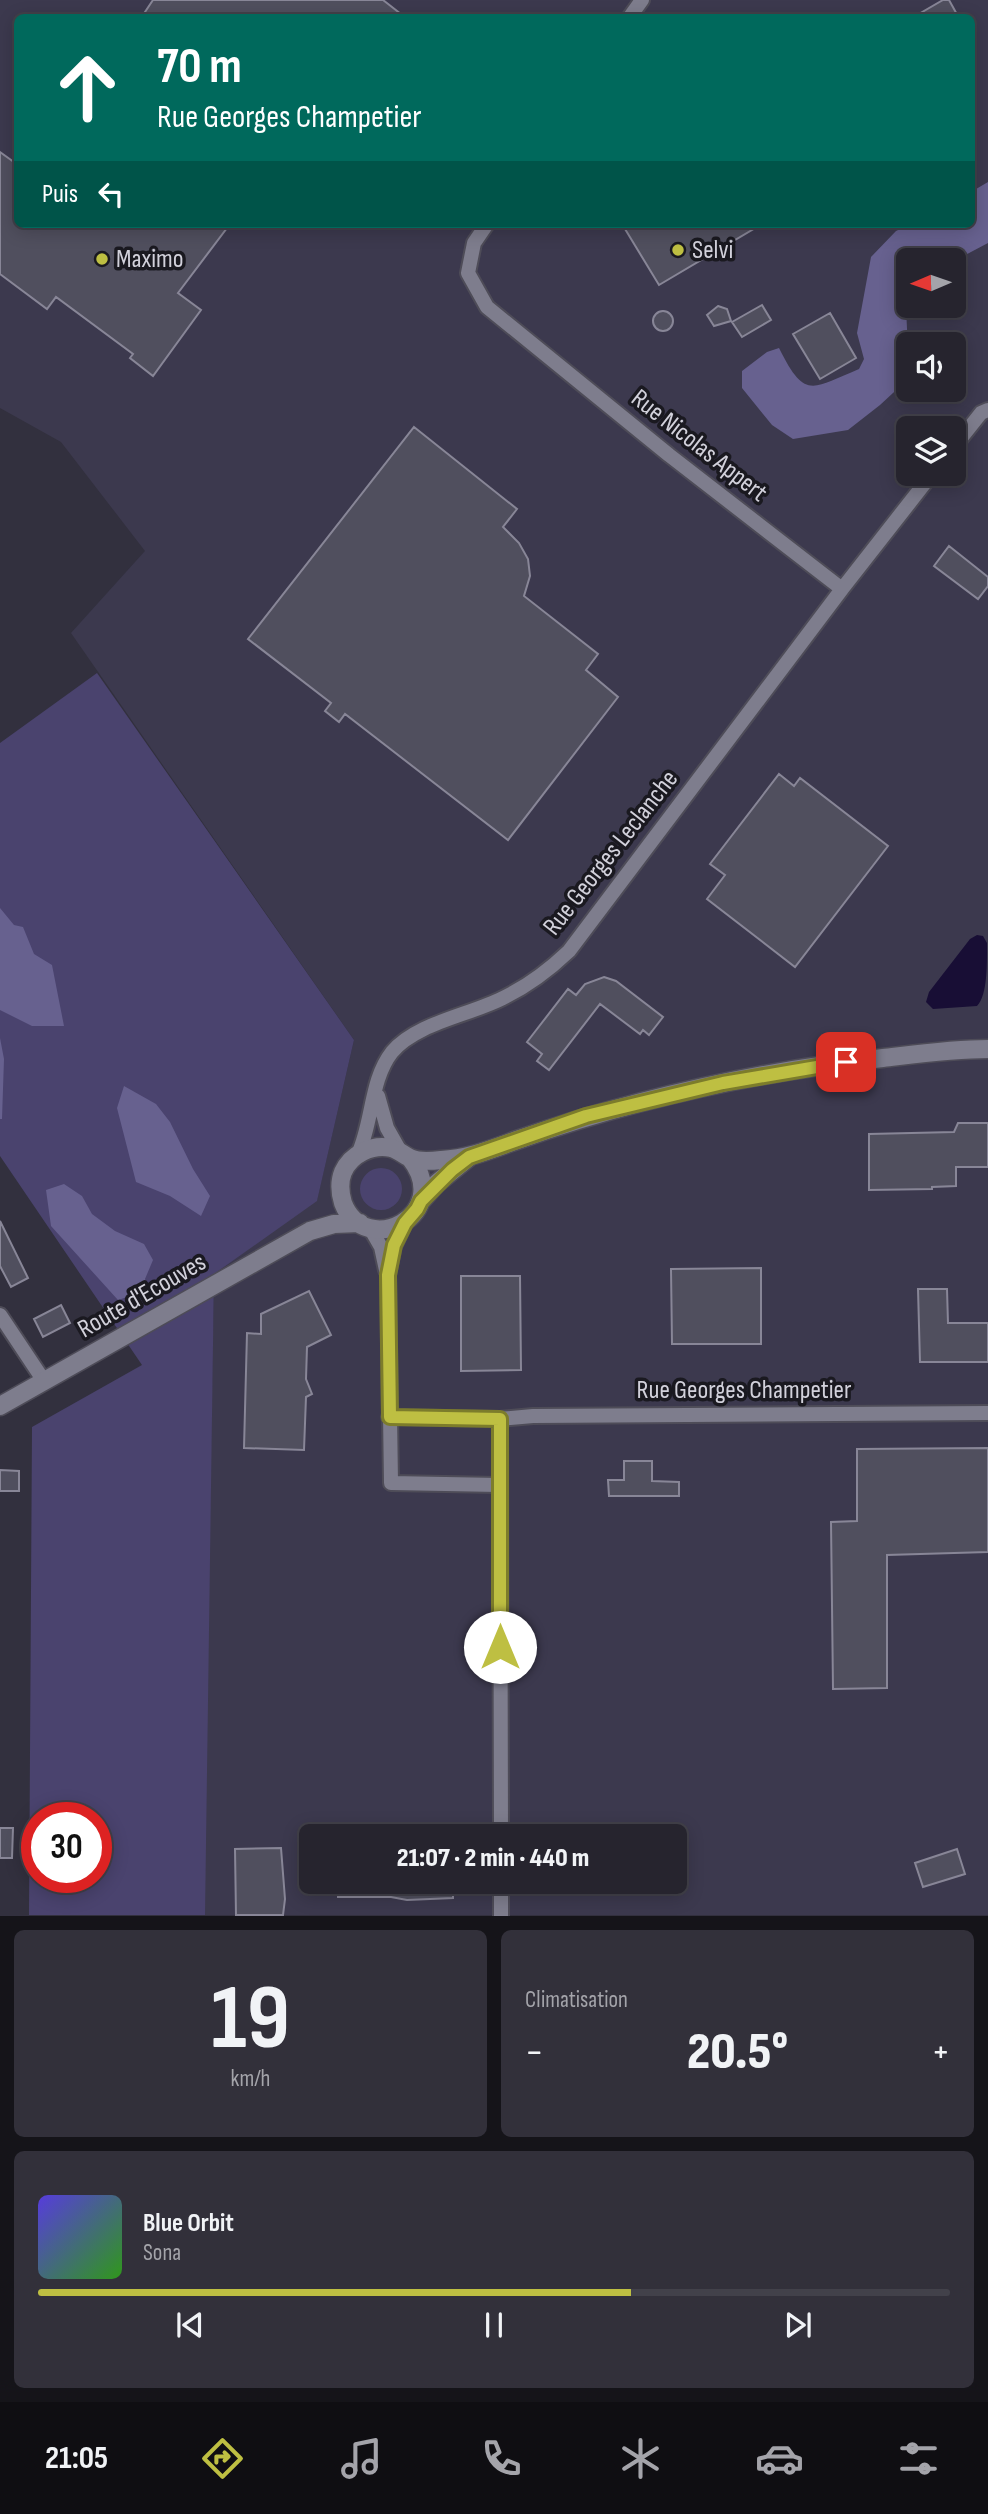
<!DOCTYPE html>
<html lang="fr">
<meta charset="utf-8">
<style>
:root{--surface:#26242e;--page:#32303a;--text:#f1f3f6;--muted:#a4a4aa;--line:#42414a;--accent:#bebf42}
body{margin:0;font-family:"Sofia Sans Condensed",sans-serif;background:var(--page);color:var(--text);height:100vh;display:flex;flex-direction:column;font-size:26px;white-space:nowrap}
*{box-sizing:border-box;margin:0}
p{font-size:23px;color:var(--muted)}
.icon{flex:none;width:38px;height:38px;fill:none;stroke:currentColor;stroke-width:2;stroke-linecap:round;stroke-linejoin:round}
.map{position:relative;height:1916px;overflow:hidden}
.details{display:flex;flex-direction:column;gap:14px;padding:14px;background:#151419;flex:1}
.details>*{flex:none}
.guide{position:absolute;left:14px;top:14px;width:961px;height:214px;border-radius:10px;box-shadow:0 4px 18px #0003,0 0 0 2px var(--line);background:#00695c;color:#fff;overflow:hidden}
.needle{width:46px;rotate:268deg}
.buttons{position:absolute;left:896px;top:248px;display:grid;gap:14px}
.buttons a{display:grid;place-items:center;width:70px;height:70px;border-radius:10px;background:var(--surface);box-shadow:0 4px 18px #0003,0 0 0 2px var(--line);font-size:35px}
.speed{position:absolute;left:21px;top:1802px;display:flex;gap:14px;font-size:35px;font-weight:700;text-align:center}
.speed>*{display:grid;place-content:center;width:91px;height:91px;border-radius:50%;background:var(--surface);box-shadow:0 4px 18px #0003,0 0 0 2px var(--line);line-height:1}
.speed .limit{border:10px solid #d22;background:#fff;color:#111}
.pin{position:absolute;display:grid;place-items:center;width:60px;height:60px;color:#fff;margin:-30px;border-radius:14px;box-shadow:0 4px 10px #0006}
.me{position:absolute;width:77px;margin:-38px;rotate:0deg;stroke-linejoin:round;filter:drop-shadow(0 0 5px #0008)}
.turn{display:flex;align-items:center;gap:24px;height:147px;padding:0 28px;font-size:32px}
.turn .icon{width:91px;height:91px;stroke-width:2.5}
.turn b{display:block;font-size:49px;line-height:60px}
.then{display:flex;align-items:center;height:66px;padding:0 28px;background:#0003;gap:14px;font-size:26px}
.big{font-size:52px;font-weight:800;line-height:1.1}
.details .tile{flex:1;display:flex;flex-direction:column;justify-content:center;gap:10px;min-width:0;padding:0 24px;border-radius:10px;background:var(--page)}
.details .dial{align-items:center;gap:0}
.dial b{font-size:91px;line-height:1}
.song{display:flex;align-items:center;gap:21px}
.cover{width:84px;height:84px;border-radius:10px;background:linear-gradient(135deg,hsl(250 70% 55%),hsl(110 70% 35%))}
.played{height:7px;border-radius:4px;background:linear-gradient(90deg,var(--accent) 65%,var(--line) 65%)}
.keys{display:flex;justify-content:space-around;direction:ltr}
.heat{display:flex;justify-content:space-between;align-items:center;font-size:38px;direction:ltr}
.details .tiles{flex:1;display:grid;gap:14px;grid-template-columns:1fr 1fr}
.tile:last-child{grid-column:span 2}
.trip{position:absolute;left:299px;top:1824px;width:388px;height:70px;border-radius:10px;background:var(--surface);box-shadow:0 4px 18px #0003,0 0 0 2px var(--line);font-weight:800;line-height:70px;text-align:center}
.tab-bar{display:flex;height:112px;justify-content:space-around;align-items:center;background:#0f0e12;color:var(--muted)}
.tab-bar .icon{width:49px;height:49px}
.tab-bar .selected{color:var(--accent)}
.tab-bar b{font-size:32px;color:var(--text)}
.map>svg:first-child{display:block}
</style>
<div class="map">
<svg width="988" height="1916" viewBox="0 0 988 1916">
<rect width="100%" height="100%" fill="#32303e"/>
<!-- built -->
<path fill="#3c394e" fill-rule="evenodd" d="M0,0H988V1915H203L214,1273L317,1200L354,1040L71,633L145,551L61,442L0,408ZM18,18H971V224H18ZM908,261H954V306H908ZM908,345H954V390H908ZM908,429H954V474H908ZM312,1836H676V1881H312Z"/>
<!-- green -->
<path fill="#4a436e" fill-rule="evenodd" d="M97,673L354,1040L317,1201L214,1274L205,1915H29L32,1427L142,1365L0,1156V743ZM37,1818H96V1878H37Z
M360 1189a21 21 0 1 1 42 0a21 21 0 1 1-42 0Z"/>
<!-- forest -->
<path fill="#67618f" d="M988,182V243L954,261H908V278L905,284L908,351L906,381L880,405L848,430L793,439L772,425L742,388V371L767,352L779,348C805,400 811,389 859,369L864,359L857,333L871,257L896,231L911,224H971V192Z
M0,908L14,925L23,927L34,954L52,965L64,1026H32L0,1010Z
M0,1038L4,1059L2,1119H0Z
M124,1086L156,1104L170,1122L193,1169L210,1196L201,1216L170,1196L136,1182L117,1108Z
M64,1184L82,1196L92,1214L115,1231L144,1244L153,1260L145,1279L148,1290L118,1300L51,1226L46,1190Z"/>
<!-- water -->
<path fill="#180e35" d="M977,935L983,936L987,943C987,962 988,995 977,1006L933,1009L926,1002L929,992L970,939Z"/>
<!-- building -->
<path fill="#504f5e" stroke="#888697" stroke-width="2" d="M153,0H383L406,18H141Z
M943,0H949L959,18H912Z
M0,152L18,165V224H230L178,293L201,310L153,376L130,358L133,354L56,297L47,309L0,274Z
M622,224H762L659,285Z
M762,305L771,320L742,337L732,322Z
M718,306L727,309L731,321L714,326L707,315Z
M653 321a10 10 0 1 1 20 0a10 10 0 1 1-20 0Z
M830,313L856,358L820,379L793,334Z
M414,427L517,509L503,527L519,543L528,559L530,576L524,596L598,654L586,670L618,697L508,840L345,714L339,722L325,711L331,703L248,639Z
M949,546L988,577V586L978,599L934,566Z
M779,774L794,786L800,778L888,846L795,967L707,899L725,875L710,864Z
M604,977L616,981L663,1017L649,1035L643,1030L640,1034L600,1004L549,1070L537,1061L542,1054L527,1042L568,989L576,995L585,984Z
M958,1123H988V1167H956V1186L932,1187V1189L869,1190V1134L954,1132Z
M0,1221L28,1278L11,1287L0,1266Z
M761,1268V1344H672L671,1269Z
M461,1276H520L521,1370L461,1371Z
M918,1289H947L948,1323H988V1362H920Z
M309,1291L331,1335L307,1347L306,1379L312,1394L306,1397L304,1450L244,1448L247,1333L261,1334V1314Z
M61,1305L70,1323L43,1337L34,1319Z
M988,1448V1552L887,1555V1688L833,1689L831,1522L857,1521V1449Z
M624,1461H652V1481L679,1482V1496H609L608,1480H624Z
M0,1470L19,1471V1491H0Z
M0,1828H13L12,1858H0Z
M281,1848L285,1899L283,1915H236L235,1849Z
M957,1849L965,1874L923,1887L915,1863Z
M338,1881H453V1898L407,1900L391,1897H338Z"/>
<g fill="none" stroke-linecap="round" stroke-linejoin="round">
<defs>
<path id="minor" d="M629,18L642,0
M487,224L474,243L468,273L487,307L669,455L842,589L932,474
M954,447L981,413L988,410
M378,1096L387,1128L400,1151
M358,1154C373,1122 370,1080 392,1052C416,1023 470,1015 503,998C528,986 549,970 569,951L842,589
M405,1223L394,1246L388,1275L391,1483L499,1485
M370,1228L381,1247L386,1270
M0,1315L44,1381
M389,1417L500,1419L533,1416L988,1413
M500,1419L501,1836
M501,1881V1916"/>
<path id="secondary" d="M410,1158C455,1215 365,1260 343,1203C340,1193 339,1182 343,1172C351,1154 372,1144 391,1148C399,1150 403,1155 410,1158C418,1162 432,1161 441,1160C468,1159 492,1149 517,1140C635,1099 758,1071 883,1058C917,1054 953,1049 988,1049
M421,1201L437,1183L469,1157
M0,1406L310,1231L334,1224L360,1223"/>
</defs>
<!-- minor casing -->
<use href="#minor" stroke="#4e4c58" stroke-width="18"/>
<!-- secondary casing -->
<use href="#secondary" stroke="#4e4c58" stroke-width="21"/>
<!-- minor -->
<use href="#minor" stroke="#7e7d8d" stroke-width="14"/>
<!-- secondary -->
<use href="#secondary" stroke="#7e7d8d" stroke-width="18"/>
</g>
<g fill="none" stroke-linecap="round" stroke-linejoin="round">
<defs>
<path id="route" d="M500,1647V1419L390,1417L388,1275L394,1245L405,1223L417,1209L421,1201L452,1170L469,1157L586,1116L723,1083L846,1062"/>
</defs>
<!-- route casing -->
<use href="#route" stroke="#7c7c2b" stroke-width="18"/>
<!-- route -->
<use href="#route" stroke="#bebf42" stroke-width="12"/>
</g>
<!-- markers -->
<g fill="#bebf42" stroke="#1a1920" stroke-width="2.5">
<circle cx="678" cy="250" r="7"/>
<circle cx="102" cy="259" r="7"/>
</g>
<g text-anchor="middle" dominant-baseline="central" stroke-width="7" stroke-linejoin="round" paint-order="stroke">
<!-- poi labels -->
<g font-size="26" fill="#d2d1db" stroke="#1a1920" text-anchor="start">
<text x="692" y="250">Selvi</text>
<text x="116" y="259">Maximo</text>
</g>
<!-- street labels -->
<g font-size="26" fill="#d2d1db" stroke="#1a1920">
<text transform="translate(699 446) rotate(38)">Rue Nicolas Appert</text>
<text transform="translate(611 853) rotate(-52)">Rue Georges Leclanche</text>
<text transform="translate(142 1296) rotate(-30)">Route d'Ecouves</text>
<text x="744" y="1390">Rue Georges Champetier</text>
</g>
</g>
</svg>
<div class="buttons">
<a><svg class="needle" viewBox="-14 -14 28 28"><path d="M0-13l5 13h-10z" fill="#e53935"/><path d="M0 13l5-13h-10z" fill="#a4a4aa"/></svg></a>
<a><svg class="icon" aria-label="sound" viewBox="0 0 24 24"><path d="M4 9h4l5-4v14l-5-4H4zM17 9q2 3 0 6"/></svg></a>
<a><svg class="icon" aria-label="layers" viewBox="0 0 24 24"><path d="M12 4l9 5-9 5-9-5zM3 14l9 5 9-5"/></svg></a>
</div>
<div class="speed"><div class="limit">30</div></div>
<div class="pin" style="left:846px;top:1062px;background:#d93025"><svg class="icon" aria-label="arrive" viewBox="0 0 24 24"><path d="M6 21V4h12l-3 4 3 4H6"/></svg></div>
<svg class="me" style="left:500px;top:1647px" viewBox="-20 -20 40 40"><circle r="19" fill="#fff"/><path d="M0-13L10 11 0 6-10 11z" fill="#bebf42"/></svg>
<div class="trip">21:07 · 2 min · 440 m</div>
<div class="guide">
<div class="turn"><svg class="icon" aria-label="ahead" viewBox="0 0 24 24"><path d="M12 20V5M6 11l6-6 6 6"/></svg><div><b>70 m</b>Rue Georges Champetier</div></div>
<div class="then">Puis<svg class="icon" aria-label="left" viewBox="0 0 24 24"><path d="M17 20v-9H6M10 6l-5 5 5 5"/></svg></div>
</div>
</div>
<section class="details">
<div class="tiles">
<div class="tile dial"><b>19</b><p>km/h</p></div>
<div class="tile"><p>Climatisation</p>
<div class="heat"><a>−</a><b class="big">20.5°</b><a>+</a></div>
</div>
<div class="tile">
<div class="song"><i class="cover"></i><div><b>Blue Orbit</b><p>Sona</p></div></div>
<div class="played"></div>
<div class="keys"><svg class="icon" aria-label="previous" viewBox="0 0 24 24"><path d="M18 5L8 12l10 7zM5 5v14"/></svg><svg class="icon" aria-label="pause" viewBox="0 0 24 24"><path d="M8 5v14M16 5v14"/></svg><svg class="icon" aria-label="next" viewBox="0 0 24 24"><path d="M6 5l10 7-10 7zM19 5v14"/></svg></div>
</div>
</div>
</section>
<nav class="tab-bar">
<b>21:05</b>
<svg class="icon selected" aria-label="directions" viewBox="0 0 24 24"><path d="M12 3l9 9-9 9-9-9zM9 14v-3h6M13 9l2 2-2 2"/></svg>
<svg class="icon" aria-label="music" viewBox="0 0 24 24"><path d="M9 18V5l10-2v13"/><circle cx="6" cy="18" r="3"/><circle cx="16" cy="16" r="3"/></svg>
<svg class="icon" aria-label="phone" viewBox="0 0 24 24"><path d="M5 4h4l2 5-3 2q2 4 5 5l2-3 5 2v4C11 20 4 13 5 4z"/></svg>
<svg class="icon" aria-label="climate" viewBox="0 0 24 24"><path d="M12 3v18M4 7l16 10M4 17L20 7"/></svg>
<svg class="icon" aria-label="car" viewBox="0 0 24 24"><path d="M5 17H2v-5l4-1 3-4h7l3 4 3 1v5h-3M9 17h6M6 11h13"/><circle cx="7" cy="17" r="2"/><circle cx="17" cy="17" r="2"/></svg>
<svg class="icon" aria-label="filters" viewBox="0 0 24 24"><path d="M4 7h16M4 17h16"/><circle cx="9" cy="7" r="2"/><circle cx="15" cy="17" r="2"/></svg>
</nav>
